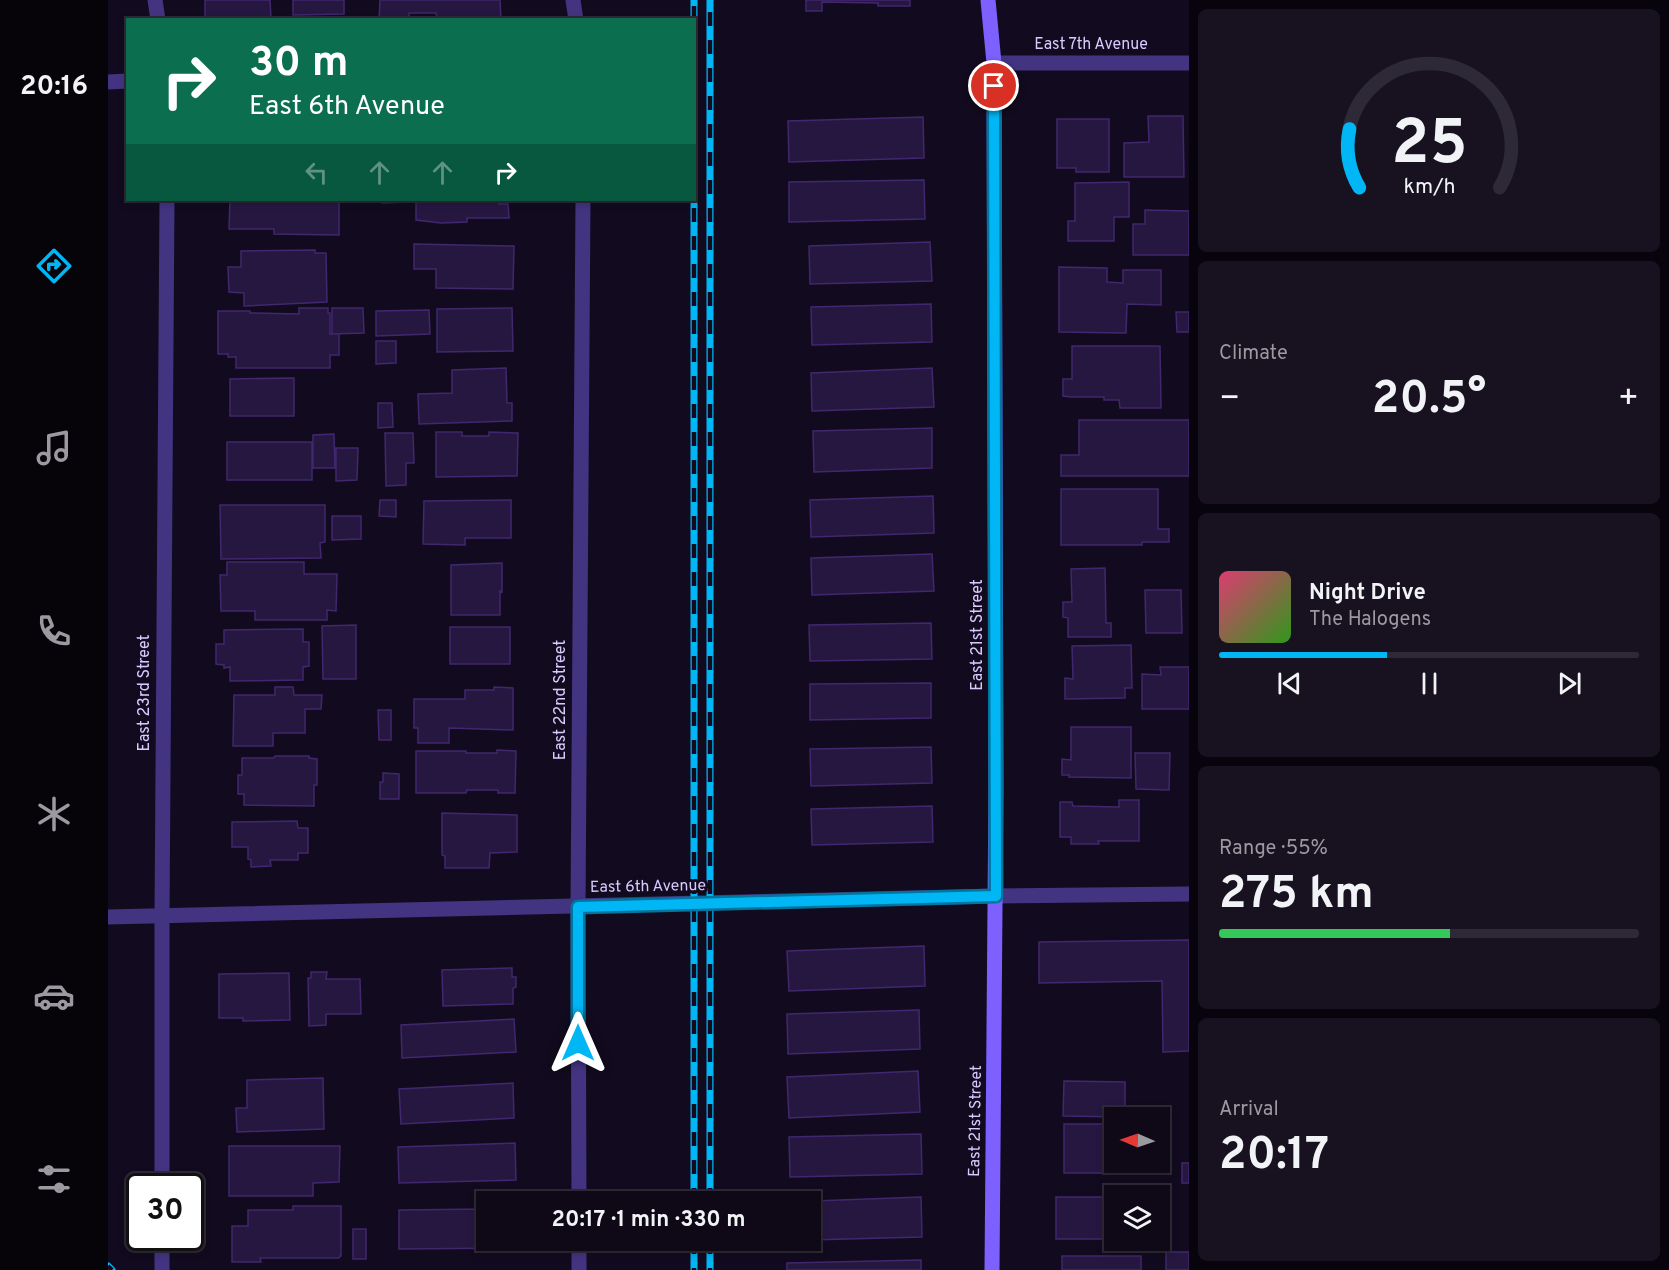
<!DOCTYPE html>
<meta charset="utf-8">
<style>
:root{--surface:#0e0817;--page:#171120;--text:#f1f3f6;--muted:#9b9aa1;--line:#2e2936;--accent:#00b6f5}
body{margin:0;font-family:Overpass,sans-serif;background:var(--page);color:var(--text);height:100vh;display:flex;flex-direction:column;font-size:22px;white-space:nowrap}
*{box-sizing:border-box;margin:0}
p{font-size:20px;color:var(--muted)}
.icon{flex:none;width:33px;height:33px;fill:none;stroke:currentColor;stroke-width:2;stroke-linecap:round;stroke-linejoin:round}
.map{position:relative;flex:1;overflow:hidden}
.drawer{display:flex;flex-direction:column;gap:9px;padding:9px;background:#08040d;width:480px}
.drawer>*{flex:none}
.hud{position:absolute;left:18px;top:18px;width:570px;height:183px;border-radius:0px;box-shadow:0 3px 9px #0003,0 0 0 2px var(--line);background:#0b6e4f;color:#fff;overflow:hidden}
.needle{width:39px;rotate:272deg}
.fabs{position:absolute;left:996px;top:1107px;display:grid;gap:12px}
.fabs a{display:grid;place-items:center;width:66px;height:66px;border-radius:0px;background:var(--surface);box-shadow:0 3px 9px #0003,0 0 0 2px var(--line);font-size:30px}
.speed{position:absolute;left:18px;top:1173px;display:flex;gap:12px;font-size:30px;font-weight:700;text-align:center}
.speed>*{display:grid;place-content:center;width:78px;height:78px;border-radius:50%;background:var(--surface);box-shadow:0 3px 9px #0003,0 0 0 2px var(--line);line-height:1}
.speed .limit{border:3px solid #111;border-radius:9px;background:#fff;color:#111}
.pin{position:absolute;display:grid;place-items:center;width:51px;height:51px;color:#fff;margin:-26px;border:3px solid #fff;border-radius:50%;box-shadow:0 2px 6px #0007}
.me{position:absolute;width:66px;margin:-33px;rotate:0deg;stroke-linejoin:round;filter:drop-shadow(0 0 4px #0008)}
.turn{display:flex;align-items:center;gap:21px;height:126px;padding:0 24px;font-size:27px}
.turn .icon{width:78px;height:78px;stroke-width:2.5}
.turn b{display:block;font-size:42px;line-height:51px}
.lanes{display:flex;align-items:center;height:57px;padding:0 24px;background:#0003;justify-content:center;gap:30px;direction:ltr}
.lanes .off{opacity:.35}
.big{font-size:45px;font-weight:700;line-height:1.1}
.drawer .tile{flex:1;display:flex;flex-direction:column;justify-content:center;gap:9px;min-width:0;padding:0 21px;border-radius:9px;background:var(--page)}
.drawer .dial{align-items:center;gap:0}
.dial svg{height:156px;overflow:visible;fill:none;stroke:var(--line);stroke-width:7;stroke-linecap:round;text-anchor:middle}
.dial text{fill:var(--text);stroke:none}
.song{display:flex;align-items:center;gap:18px}
.cover{width:72px;height:72px;border-radius:9px;background:linear-gradient(135deg,hsl(340 70% 55%),hsl(110 70% 35%))}
.played{height:6px;border-radius:3px;background:linear-gradient(90deg,var(--accent) 40%,var(--line) 40%)}
.keys{display:flex;justify-content:space-around;direction:ltr}
.heat{display:flex;justify-content:space-between;align-items:center;font-size:33px;direction:ltr}
.charge{height:9px;border-radius:4px;background:linear-gradient(90deg,#34c759 55%,var(--line) 0)}
.trip{position:absolute;left:368px;top:1191px;width:345px;height:60px;border-radius:0px;background:var(--surface);box-shadow:0 3px 9px #0003,0 0 0 2px var(--line);font-weight:700;line-height:60px;text-align:center}
main{display:flex;flex:1;min-height:0}
.dock{display:flex;flex-direction:column;width:108px;justify-content:space-around;align-items:center;background:#060309;color:var(--muted)}
.dock .icon{width:42px;height:42px}
.dock .on{color:var(--accent)}
.dock b{font-size:27px;color:var(--text)}
.map>svg:first-child{display:block}
</style>
<main>
<nav class="dock">
<b>20:16</b>
<svg class="icon on" aria-label="directions" viewBox="0 0 24 24"><path d="M12 3l9 9-9 9-9-9zM9 14v-3h6M13 9l2 2-2 2"/></svg>
<svg class="icon" aria-label="music" viewBox="0 0 24 24"><path d="M9 18V5l10-2v13"/><circle cx="6" cy="18" r="3"/><circle cx="16" cy="16" r="3"/></svg>
<svg class="icon" aria-label="phone" viewBox="0 0 24 24"><path d="M5 4h4l2 5-3 2q2 4 5 5l2-3 5 2v4C11 20 4 13 5 4z"/></svg>
<svg class="icon" aria-label="climate" viewBox="0 0 24 24"><path d="M12 3v18M4 7l16 10M4 17L20 7"/></svg>
<svg class="icon" aria-label="car" viewBox="0 0 24 24"><path d="M5 17H2v-5l4-1 3-4h7l3 4 3 1v5h-3M9 17h6M6 11h13"/><circle cx="7" cy="17" r="2"/><circle cx="17" cy="17" r="2"/></svg>
<svg class="icon" aria-label="filters" viewBox="0 0 24 24"><path d="M4 7h16M4 17h16"/><circle cx="9" cy="7" r="2"/><circle cx="15" cy="17" r="2"/></svg>
</nav>
<div class="map">
<svg width="1081" height="1270" viewBox="0 0 1081 1270">
<rect width="100%" height="100%" fill="#120b1f"/>
<!-- building -->
<path fill="#261741" stroke="#41276e" stroke-width="1.5" d="M97,0H162L163,19L97,20Z
M185,0H236V14L185,15Z
M272,0H392L393,20H329L328,13H301V20H271Z
M698,0H802V6H770V3L714,2V11H698Z
M1040,116H1075L1076,177H1016V143L1041,142Z
M815,117L816,158L681,162L680,121Z
M949,119H1001V172H968V168H949Z
M816,180L817,219L681,222V182Z
M1021,182V217H1006V241H960V221H967V183Z
M122,200H231V235L166,234V229H121Z
M275,200H297V202L275,203Z
M308,200H391V204H400L401,218H359V222L333,223L308,220Z
M1037,210L1081,211V255H1025V224H1037Z
M822,242L824,281L702,284L701,246Z
M306,244L406,246L405,289L328,288V269H306Z
M207,250V253H218L219,302L136,306V293L121,292L120,267H133V251Z
M951,267L999,268V282L1015,283V270H1053V305L1019,304L1018,333L951,332Z
M823,304L824,342L704,345L703,307Z
M191,308H220V313H222V334H231V355H222V368H128V357H120V354H110V311H142V313L191,314Z
M224,308H255L256,333L224,334Z
M404,308L405,351L329,352V309Z
M321,310L322,334L268,336V311Z
M1068,312H1081V332H1069Z
M268,341H288V363L268,364Z
M964,346H1052L1053,408H1012L1011,400H996V397H964L955,396V379H964Z
M398,368L399,403H404V421L311,424L310,394L344,393V370Z
M824,368L826,407L704,411L703,373Z
M186,378V416H122V379Z
M270,403H284L285,427L270,428Z
M971,420H1081V476H953V455H971Z
M824,428V468L706,472L705,431Z
M328,432H354V436H381V432L410,433L409,476L328,477Z
M277,433H305L306,463H298V485L278,486Z
M226,434L227,468H205V435Z
M119,442H204V480H119Z
M228,448H250L249,480L228,481Z
M953,489H1050V529H1061V542H1034V545H953Z
M825,496L826,533L703,537L702,500Z
M272,500H288V517L271,516Z
M403,500V538H357V545L315,544L316,501Z
M112,505H217V542L212,543L213,558L113,559Z
M224,516H253V539L224,540Z
M824,554L826,591L704,595L703,558Z
M119,562H196V574H229L228,611L219,610V620H147V611H113L112,575H119Z
M394,563V592L392,591V615H343V565Z
M997,568L998,623H1003V637H960V618L955,617V602H964L963,569Z
M1037,590H1073L1074,633H1038Z
M823,623L824,659L702,661L701,625Z
M248,625V679H215L214,626Z
M342,627H402V664H342Z
M195,629V642H201V666L195,667V680L122,681V667L116,668V665L108,664V644H116V630Z
M1023,645L1024,688H1017V698L957,699V678L965,679L964,646Z
M1052,667H1081V709H1034V674L1053,675Z
M823,683V718L702,720V684Z
M167,687H185L186,695H214L213,709H197V733H165V746H125L126,695H167Z
M386,687L405,688V730L341,728V743H310V728H306V699H357V690H386Z
M270,710H283V740H271Z
M963,727H1023V778L961,777V775H954V759L963,760Z
M823,747L824,783L703,786L702,749Z
M389,750L408,751L407,793H390V790H359L358,793H308V751H358V753H389Z
M1027,753H1062L1061,790L1028,789Z
M167,756H201V758L209,759V785H206V806L136,805V794H130V775H134V758H166Z
M275,773L291,774V799H272V782H275Z
M1011,800H1031V841H990L991,844H963V837H952V802H964L965,806L1011,807Z
M824,806L825,842L704,845L703,809Z
M334,813L409,815V852L382,853L381,868H337V856L334,855Z
M189,821L190,828H200V853H190V860H162L163,866L143,867V860L140,859V847H124V822Z
M1081,940V1051L1055,1052L1054,981L931,983V942Z
M816,946L817,986L681,991L679,951Z
M404,968V977H408V987L405,988V1004L335,1006L334,970Z
M203,972H219L218,979H252L253,1014H218V1025L201,1026L200,978H203Z
M181,973L182,1020L135,1021V1018H111V974Z
M811,1010L812,1049L680,1054L679,1014Z
M406,1019L408,1052L294,1058L293,1025Z
M810,1071L812,1112L681,1118L679,1077Z
M215,1078L216,1129L129,1132L128,1108H139V1080Z
M956,1081L1017,1082V1117L955,1116Z
M405,1083L406,1118L293,1124L291,1089Z
M956,1124H1003L1004,1129H1006V1162H1024V1173H956Z
M813,1134L814,1174L682,1177L681,1137Z
M407,1143L408,1180L291,1183L290,1147Z
M121,1146H232L231,1182L205,1183V1196H121Z
M1074,1163H1081V1183H1074Z
M813,1197L814,1237L702,1240V1202H678Z
M948,1197H1006V1239H948Z
M1052,1197H1055V1221H1052Z
M185,1206H233V1256H232L231,1258H152L153,1262H124V1226H140V1210H185Z
M378,1209V1240H407L408,1248L291,1249V1210Z
M245,1229H258V1259H245Z
M1058,1252H1081V1270H1058Z
M954,1256H1033V1270H954Z
M813,1260V1270H679V1263Z"/>
<g fill="none" stroke-linecap="round" stroke-linejoin="round">
<!-- minor -->
<path stroke="#433481" stroke-width="15" d="M47,0L50,20
M465,0L468,20
M886,63H1081
M0,82L20,81
M54,1186V916L59,200
M471,1202L470,907L475,200
M54,1238V1270
M471,1240V1270"/>
<!-- tertiary -->
<path stroke="#433481" stroke-width="15" d="M0,917L888,896L1081,894"/>
<!-- secondary -->
<path stroke="#7d61ff" stroke-width="15" d="M880,0L886,63L888,787L884,1270"/>
<defs>
<path id="rail" d="M586,20V0
M586,1202V200
M602,1202V0
M586,1240V1270
M602,1240V1270
M0,1266L4,1270"/>
</defs>
<!-- rail casing -->
<use href="#rail" stroke="#00b6f5" stroke-width="7"/>
<!-- rail -->
<use href="#rail" stroke="#120b1f" stroke-width="4.5" stroke-dasharray="14" stroke-linecap="butt"/>
</g>
<g fill="none" stroke-linecap="round" stroke-linejoin="round">
<defs>
<path id="route" d="M470,1043V907L888,896L886,86"/>
</defs>
<!-- route casing -->
<use href="#route" stroke="#00769f" stroke-width="15"/>
<!-- route -->
<use href="#route" stroke="#00b6f5" stroke-width="10"/>
</g>
<g text-anchor="middle" dominant-baseline="central" stroke-width="6" stroke-linejoin="round" paint-order="stroke">
<!-- street labels -->
<g font-size="16" fill="#d8caff" stroke="#120b1f">
<text x="983" y="45">East 7th Avenue</text>
<text transform="translate(870 635) rotate(-90)">East 21st Street</text>
<text transform="translate(37 693) rotate(-90)">East 23rd Street</text>
<text transform="translate(453 700) rotate(-90)">East 22nd Street</text>
<text transform="translate(540 887) rotate(-1)">East 6th Avenue</text>
<text transform="translate(868 1121) rotate(-89)">East 21st Street</text>
</g>
</g>
</svg>
<div class="fabs">
<a><svg class="needle" viewBox="-14 -14 28 28"><path d="M0-13l5 13h-10z" fill="#e53935"/><path d="M0 13l5-13h-10z" fill="#9b9aa1"/></svg></a>
<a><svg class="icon" aria-label="layers" viewBox="0 0 24 24"><path d="M12 4l9 5-9 5-9-5zM3 14l9 5 9-5"/></svg></a>
</div>
<div class="speed"><div class="limit">30</div></div>
<div class="pin" style="left:886px;top:86px;background:#d93025"><svg class="icon" aria-label="arrive" viewBox="0 0 24 24"><path d="M6 21V4h12l-3 4 3 4H6"/></svg></div>
<svg class="me" style="left:470px;top:1043px" viewBox="-20 -20 40 40"><path d="M0-17L14 15 0 8-14 15z" fill="#00b6f5" stroke="#fff" stroke-width="4"/></svg>
<div class="trip">20:17 · 1 min · 330 m</div>
<div class="hud">
<div class="turn"><svg class="icon" aria-label="right" viewBox="0 0 24 24"><path d="M7 20v-9h11M14 6l5 5-5 5"/></svg><div><b>30 m</b>East 6th Avenue</div></div>
<div class="lanes"><svg class="icon off" aria-label="left" viewBox="0 0 24 24"><path d="M17 20v-9H6M10 6l-5 5 5 5"/></svg><svg class="icon off" aria-label="ahead" viewBox="0 0 24 24"><path d="M12 20V5M6 11l6-6 6 6"/></svg><svg class="icon off" aria-label="ahead" viewBox="0 0 24 24"><path d="M12 20V5M6 11l6-6 6 6"/></svg><svg class="icon" aria-label="right" viewBox="0 0 24 24"><path d="M7 20v-9h11M14 6l5 5-5 5"/></svg></div>
</div>
</div>
<section class="drawer">
<div class="tile dial"><svg viewBox="0 0 100 80">
<path d="M14 69A42 42 0 1 1 86 69"/>
<path d="M14 69A42 42 0 0 1 9 39" stroke="#00b6f5"/>
<text x="50" y="56" font-size="32" font-weight="700">25</text>
<text x="50" y="72" font-size="11">km/h</text>
</svg></div>
<div class="tile"><p>Climate</p>
<div class="heat"><a>−</a><b class="big">20.5°</b><a>+</a></div>
</div>
<div class="tile">
<div class="song"><i class="cover"></i><div><b>Night Drive</b><p>The Halogens</p></div></div>
<div class="played"></div>
<div class="keys"><svg class="icon" aria-label="previous" viewBox="0 0 24 24"><path d="M18 5L8 12l10 7zM5 5v14"/></svg><svg class="icon" aria-label="pause" viewBox="0 0 24 24"><path d="M8 5v14M16 5v14"/></svg><svg class="icon" aria-label="next" viewBox="0 0 24 24"><path d="M6 5l10 7-10 7zM19 5v14"/></svg></div>
</div>
<div class="tile"><p>Range · 55%</p><b class="big">275 km</b><div class="charge"></div></div>
<div class="tile"><p>Arrival</p><b class="big">20:17</b></div>
</section>
</main>
